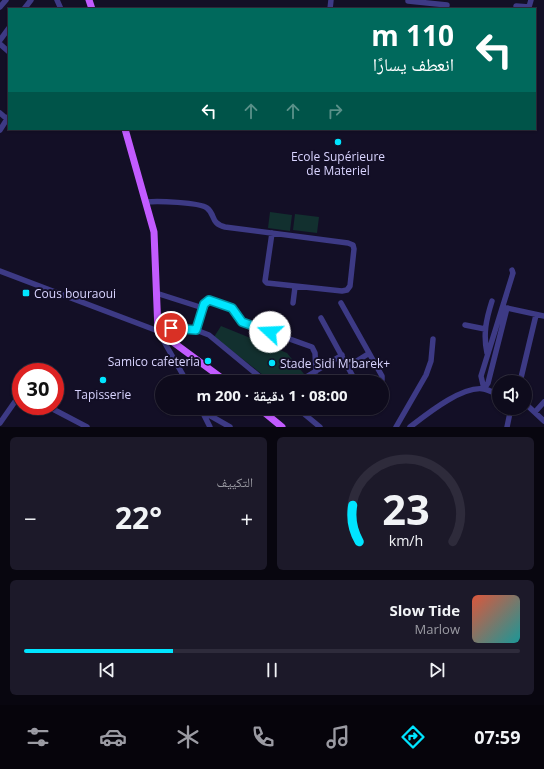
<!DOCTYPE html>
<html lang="ar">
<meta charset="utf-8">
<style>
:root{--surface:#0e0b1c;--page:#1c1929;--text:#f1f3f6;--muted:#9b9ba3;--line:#2e2b3b;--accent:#00e5ff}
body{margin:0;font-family:"Open Sans","Noto Naskh Arabic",sans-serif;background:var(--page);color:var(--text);direction:rtl;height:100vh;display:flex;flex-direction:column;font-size:15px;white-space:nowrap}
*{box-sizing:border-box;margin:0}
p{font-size:13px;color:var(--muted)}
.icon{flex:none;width:22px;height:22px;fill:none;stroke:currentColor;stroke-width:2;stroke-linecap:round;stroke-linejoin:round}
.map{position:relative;height:427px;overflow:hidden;direction:ltr}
.drawer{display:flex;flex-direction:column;gap:10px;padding:10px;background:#08060f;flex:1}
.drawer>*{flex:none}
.hud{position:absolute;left:8px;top:8px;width:528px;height:122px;border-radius:0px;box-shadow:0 1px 3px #0004,0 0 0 1px var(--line);direction:rtl;background:#00695c;color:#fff;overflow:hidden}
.controls{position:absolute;left:492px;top:375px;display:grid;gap:8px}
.controls a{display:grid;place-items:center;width:40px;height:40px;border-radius:50%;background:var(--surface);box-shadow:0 1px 3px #0004,0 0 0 1px var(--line);font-size:20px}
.speed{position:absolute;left:12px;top:363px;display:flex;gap:8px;font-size:20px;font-weight:700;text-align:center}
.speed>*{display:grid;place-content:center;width:52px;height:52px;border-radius:50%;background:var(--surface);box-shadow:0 1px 3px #0004,0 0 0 1px var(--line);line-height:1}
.speed .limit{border:6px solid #d22;background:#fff;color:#111}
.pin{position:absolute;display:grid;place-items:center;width:34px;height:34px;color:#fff;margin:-17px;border:2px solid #fff;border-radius:50%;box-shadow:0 1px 4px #0007}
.me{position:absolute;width:44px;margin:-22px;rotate:290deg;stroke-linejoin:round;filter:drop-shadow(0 0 3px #0008)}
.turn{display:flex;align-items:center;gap:14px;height:84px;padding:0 16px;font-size:18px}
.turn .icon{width:52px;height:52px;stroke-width:2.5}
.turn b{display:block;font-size:28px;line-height:34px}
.lanes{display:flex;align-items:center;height:38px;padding:0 16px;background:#0003;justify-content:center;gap:20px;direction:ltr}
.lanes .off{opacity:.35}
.big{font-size:30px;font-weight:700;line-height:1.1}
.drawer .tile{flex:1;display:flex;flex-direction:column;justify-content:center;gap:6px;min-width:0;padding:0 14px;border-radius:6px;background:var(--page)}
.drawer .dial{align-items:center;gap:0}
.dial svg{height:104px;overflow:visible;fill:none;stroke:var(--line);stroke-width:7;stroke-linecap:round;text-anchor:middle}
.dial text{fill:var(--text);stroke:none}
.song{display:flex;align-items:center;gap:12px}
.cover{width:48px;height:48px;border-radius:6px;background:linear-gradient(135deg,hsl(10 70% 55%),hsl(180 70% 35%))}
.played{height:4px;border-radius:2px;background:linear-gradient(90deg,var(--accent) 30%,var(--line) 30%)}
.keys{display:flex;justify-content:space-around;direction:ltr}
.heat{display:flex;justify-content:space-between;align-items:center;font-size:22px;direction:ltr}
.drawer .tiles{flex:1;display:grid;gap:10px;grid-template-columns:1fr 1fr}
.tile:last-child{grid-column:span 2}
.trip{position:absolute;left:155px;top:375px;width:234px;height:40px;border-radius:20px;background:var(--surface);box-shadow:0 1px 3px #0004,0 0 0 1px var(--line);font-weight:700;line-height:40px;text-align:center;direction:rtl}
.dock{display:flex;height:64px;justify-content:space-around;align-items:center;background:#06040b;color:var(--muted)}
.dock .icon{width:28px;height:28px}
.dock .current{color:var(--accent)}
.dock b{font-size:18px;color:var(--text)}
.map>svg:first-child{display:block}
</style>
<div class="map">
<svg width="544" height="427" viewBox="0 0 544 427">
<rect width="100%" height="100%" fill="#130f26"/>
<!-- green -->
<path fill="#12302f" d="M270,212L292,215L290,231L268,228Z
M295,214L319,217L317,233L293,230Z
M221,326L287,353L304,374L291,382H272L214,337Z"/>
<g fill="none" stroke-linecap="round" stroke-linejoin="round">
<!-- minor -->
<path stroke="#3d3a85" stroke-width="5.5" d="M57,0L61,9
M408,1L447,5L446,9
M516,6L529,7L531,0
M0,7L6,0
M24,9L31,0
M330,9L331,0
M0,40L9,28
M0,44L9,52
M0,113L7,119
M0,130L9,116
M146,202C157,201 199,202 207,208C216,215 210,223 225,227L348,243L353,245L354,249L350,286L347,290L342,291L267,283L265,281L272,233
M0,271L158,331L187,382
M156,293L203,308
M293,303L295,287
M341,303L382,376V380L378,382
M321,318L356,382
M465,325L485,329
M158,327L196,330
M487,353C483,334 486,320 492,301
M347,367L368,354
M266,382L209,335L196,330L207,302L209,300L232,308L242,322L312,347L315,353L316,371
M298,382L342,355
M520,382L536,315
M484,389L481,376L513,273L512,270
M484,389L488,383L507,308L544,316
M525,405L529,407L544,421
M47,406L87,427
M297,408L320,427
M201,409L210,427
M202,411L230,427
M535,412L544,402
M0,423L21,393
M396,427L426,375L431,361L433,339
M410,427C427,414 463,385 484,389C489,390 494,393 499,395
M507,427L511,408"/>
<!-- major -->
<path stroke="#c25bff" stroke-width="7" d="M89,0L92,9
M125,129L154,232L158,331L227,382
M259,408L282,427"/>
</g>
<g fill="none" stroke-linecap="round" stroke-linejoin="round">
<defs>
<path id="route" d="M171,328L196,330L204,304L209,300L232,308L242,322L270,332"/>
</defs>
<!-- route casing -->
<use href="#route" stroke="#0095a6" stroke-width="10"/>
<!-- route -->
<use href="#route" stroke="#00e5ff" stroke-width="7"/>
</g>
<!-- markers -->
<g fill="#00e5ff" stroke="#130f26" stroke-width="1.5">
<circle cx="338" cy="142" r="4"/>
<rect x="22" y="289" width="8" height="8" rx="2"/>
<circle cx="208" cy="361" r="4"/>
<circle cx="272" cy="363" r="4"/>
<circle cx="103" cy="380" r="4"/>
</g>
<g text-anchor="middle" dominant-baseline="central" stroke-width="4" stroke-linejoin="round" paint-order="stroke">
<!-- poi labels -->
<g font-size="12" fill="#d9d4ff" stroke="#130f26">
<text x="338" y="156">Ecole Supérieure<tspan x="338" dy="14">de Materiel</tspan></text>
<text x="34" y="293" text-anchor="start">Cous bouraoui</text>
<text x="200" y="361" text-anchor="end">Samico cafeteria</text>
<text x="280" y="363" text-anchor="start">Stade Sidi M'barek+</text>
<text x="103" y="394">Tapisserie</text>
</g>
</g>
</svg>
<div class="controls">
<a><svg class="icon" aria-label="sound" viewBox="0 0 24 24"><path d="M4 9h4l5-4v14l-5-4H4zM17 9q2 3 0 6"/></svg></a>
</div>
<div class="speed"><div class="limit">30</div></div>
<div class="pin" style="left:171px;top:328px;background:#d93025"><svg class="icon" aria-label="arrive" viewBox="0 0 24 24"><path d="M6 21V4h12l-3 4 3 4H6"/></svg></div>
<svg class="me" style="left:270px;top:332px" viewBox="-20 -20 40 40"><circle r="19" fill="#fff"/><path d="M0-13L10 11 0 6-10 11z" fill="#00e5ff"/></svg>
<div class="trip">08:00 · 1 دقيقة · 200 m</div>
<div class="hud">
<div class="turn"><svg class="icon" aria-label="left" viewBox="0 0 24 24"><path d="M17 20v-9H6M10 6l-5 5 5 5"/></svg><div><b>110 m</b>انعطف يسارًا</div></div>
<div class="lanes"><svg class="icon" aria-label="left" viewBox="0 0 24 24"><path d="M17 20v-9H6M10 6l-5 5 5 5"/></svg><svg class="icon off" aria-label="ahead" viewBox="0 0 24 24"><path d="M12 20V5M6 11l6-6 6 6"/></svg><svg class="icon off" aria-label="ahead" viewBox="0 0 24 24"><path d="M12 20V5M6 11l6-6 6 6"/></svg><svg class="icon off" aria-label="right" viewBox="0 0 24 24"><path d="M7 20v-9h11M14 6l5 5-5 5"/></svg></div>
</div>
</div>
<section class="drawer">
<div class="tiles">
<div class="tile dial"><svg viewBox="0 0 100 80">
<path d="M14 69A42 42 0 1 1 86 69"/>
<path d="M14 69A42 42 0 0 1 9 41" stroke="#00e5ff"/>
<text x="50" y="56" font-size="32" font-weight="700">23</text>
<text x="50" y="72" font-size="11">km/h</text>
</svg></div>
<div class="tile"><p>التكييف</p>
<div class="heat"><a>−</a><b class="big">22°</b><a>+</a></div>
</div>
<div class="tile">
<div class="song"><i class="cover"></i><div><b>Slow Tide</b><p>Marlow</p></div></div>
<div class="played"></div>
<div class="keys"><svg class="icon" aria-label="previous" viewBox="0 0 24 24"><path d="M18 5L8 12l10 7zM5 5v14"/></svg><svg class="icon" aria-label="pause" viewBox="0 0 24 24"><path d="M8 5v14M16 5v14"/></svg><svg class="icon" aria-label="next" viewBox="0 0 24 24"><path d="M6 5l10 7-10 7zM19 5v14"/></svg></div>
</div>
</div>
</section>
<nav class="dock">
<b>07:59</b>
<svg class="icon current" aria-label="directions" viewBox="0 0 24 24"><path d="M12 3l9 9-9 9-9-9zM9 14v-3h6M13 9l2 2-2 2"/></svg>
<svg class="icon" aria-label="music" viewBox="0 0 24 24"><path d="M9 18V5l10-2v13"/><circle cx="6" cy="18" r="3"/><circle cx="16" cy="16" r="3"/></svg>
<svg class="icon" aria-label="phone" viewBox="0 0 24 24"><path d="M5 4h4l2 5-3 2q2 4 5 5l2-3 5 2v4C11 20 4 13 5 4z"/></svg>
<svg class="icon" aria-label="climate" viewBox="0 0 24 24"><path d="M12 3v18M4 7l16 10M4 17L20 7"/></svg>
<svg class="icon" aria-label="car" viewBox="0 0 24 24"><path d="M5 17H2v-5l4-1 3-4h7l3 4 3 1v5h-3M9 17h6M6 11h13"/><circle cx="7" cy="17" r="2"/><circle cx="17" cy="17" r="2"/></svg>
<svg class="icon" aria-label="filters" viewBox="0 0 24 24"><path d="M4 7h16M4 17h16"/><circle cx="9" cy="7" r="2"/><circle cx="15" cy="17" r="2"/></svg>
</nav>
